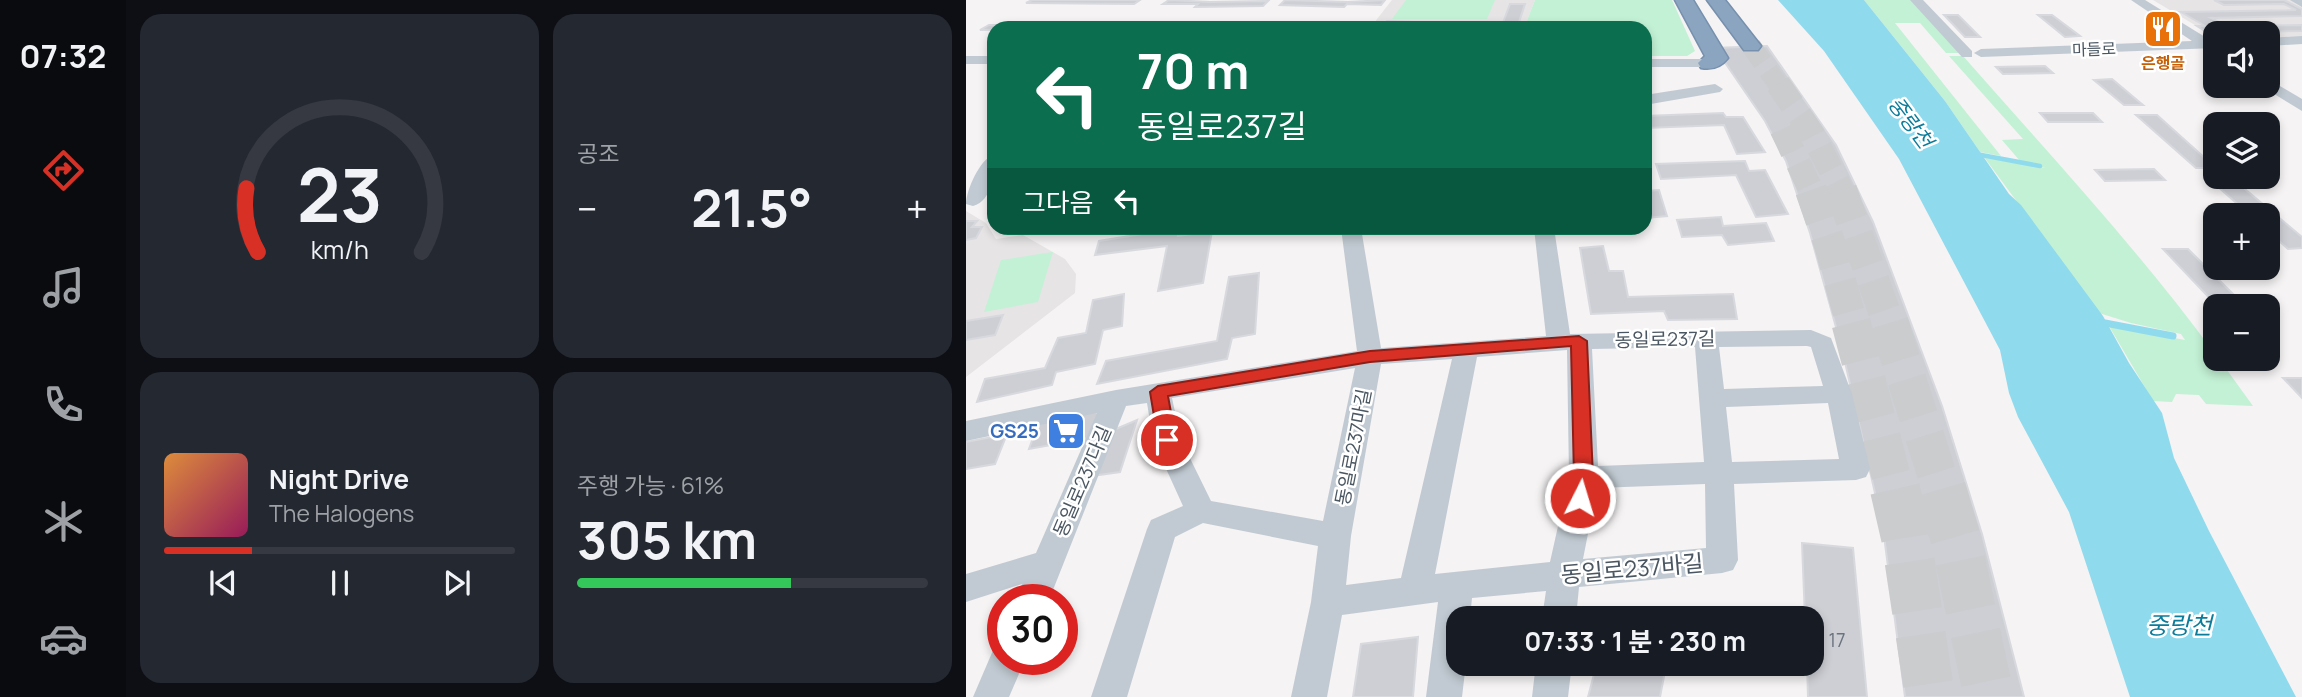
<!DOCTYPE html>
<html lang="ko">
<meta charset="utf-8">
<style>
:root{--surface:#171b24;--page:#242831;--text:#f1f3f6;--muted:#9ea1a6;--line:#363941;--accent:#d93025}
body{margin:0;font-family:Manrope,"Noto Sans KR",sans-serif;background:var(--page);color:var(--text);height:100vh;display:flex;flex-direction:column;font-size:26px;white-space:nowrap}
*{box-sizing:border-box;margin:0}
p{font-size:23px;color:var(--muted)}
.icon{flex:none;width:38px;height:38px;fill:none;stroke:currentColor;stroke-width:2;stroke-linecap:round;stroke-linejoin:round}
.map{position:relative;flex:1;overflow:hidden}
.sheet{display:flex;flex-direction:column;gap:14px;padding:14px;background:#0d0f14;width:840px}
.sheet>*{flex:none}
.guide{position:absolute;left:21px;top:21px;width:665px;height:214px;border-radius:21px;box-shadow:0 4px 10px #0003;background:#0b6e4f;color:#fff;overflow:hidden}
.controls{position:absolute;left:1237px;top:21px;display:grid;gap:14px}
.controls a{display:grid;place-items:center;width:77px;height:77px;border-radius:14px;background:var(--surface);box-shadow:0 4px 10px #0003;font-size:35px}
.speed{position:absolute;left:21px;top:584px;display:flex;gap:14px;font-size:35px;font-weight:700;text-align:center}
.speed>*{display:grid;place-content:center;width:91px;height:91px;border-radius:50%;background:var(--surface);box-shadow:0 4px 10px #0003;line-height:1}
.speed .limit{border:10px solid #d22;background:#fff;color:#111}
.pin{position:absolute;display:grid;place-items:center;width:60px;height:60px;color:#fff;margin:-30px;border:4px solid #fff;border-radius:50%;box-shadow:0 2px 7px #0007}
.me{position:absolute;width:77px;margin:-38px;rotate:5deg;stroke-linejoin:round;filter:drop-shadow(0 0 5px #0008)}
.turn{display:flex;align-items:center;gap:24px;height:147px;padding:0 35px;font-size:32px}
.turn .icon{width:91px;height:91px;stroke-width:2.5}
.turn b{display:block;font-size:49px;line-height:60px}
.then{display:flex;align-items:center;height:66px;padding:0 35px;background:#0003;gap:14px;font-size:26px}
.big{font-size:52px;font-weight:700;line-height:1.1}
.sheet .card{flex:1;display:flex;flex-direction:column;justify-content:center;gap:10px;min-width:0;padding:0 24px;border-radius:21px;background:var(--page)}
.sheet .dial{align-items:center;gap:0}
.dial svg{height:182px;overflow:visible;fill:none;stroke:var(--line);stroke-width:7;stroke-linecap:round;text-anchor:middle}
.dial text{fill:var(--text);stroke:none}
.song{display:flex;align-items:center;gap:21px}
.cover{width:84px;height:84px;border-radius:10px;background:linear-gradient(135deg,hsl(30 70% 55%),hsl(330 70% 35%))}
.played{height:7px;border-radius:4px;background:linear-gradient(90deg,var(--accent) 25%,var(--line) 25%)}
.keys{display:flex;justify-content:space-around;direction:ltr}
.heat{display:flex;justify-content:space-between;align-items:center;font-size:38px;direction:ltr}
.charge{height:10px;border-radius:5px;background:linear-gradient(90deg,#34c759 61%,var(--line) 0)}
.sheet .tiles{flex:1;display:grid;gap:14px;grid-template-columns:repeat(2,1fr)}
.trip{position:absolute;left:480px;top:606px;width:378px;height:70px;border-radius:21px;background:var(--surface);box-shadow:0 4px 10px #0003;font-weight:700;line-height:70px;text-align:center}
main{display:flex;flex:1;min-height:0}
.dock{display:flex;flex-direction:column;width:126px;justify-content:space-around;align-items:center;background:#090b0e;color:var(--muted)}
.dock .icon{width:49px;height:49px}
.dock .on{color:var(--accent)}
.dock b{font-size:32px;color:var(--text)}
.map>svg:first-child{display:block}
</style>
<main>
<nav class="dock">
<b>07:32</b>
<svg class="icon on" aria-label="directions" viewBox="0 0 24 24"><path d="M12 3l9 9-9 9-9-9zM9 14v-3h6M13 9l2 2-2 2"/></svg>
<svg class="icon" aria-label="music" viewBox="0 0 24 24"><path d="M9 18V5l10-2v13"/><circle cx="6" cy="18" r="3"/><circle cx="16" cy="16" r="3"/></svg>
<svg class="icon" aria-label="phone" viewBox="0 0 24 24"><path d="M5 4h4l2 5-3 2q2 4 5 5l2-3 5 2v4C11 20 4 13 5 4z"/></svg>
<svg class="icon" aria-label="climate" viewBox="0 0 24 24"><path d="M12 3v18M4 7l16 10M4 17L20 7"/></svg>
<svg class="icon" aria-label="car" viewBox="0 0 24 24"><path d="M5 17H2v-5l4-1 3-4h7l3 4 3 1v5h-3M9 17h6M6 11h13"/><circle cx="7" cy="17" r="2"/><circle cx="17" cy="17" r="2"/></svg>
</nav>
<section class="sheet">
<div class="tiles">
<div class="card dial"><svg viewBox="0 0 100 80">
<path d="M14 69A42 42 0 1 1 86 69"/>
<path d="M14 69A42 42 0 0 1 9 41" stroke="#d93025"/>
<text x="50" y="56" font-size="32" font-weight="700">23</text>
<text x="50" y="72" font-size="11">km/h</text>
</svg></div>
<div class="card"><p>공조</p>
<div class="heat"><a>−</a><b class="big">21.5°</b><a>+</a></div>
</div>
<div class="card">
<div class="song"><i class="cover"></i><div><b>Night Drive</b><p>The Halogens</p></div></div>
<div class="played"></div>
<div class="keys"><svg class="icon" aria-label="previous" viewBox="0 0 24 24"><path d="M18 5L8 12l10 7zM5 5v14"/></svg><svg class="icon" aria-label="pause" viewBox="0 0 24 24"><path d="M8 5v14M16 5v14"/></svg><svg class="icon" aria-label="next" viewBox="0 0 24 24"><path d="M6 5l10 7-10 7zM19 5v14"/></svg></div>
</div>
<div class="card"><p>주행 가능 · 61%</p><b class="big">305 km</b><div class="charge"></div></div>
</div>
</section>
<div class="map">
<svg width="1336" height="697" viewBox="0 0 1336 697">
<rect width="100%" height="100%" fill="#f5f3f3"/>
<!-- education -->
<path fill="#e6e4e5" d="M426,0H569L558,28H404Z
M1187,0H1326L1336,5V37L1302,39V33H1250L1249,37Z
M0,211L20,223L30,239L57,235L99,259L110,274L109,293L0,377Z"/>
<!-- green -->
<path fill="#c3f1d5" d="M440,0H529L521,19H426Z
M569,0H706L729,51L721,56H679V28H558Z
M898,0H946L995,53H980L954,23H929L1035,156L1014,152L979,101Z
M983,56H997C1083,154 1172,249 1249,354L1250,359H1253L1287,406L1240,404L1233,395L1210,394L1206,402L1187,401L1143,326L1219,340L1215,334L1165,323L1133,313L1018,157L1080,168L1054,161L1036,140L1057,139Z
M87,252L72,302L18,312L35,260Z"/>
<!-- water -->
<path fill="#90daee" d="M812,0H898L979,101L1043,194L1055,205L1137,316L1163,363L1196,413L1208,458L1243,531L1330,697H1164L1103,512L1052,417L1043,393L1034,350L933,159L858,51Z"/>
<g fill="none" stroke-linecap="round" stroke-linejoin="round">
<!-- stream-far2 -->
<path stroke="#90daee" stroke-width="4.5" d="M1010,154L1074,166"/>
<!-- stream-far1 -->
<path stroke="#90daee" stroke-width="5" d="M1133,322L1149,325"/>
<!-- stream -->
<path stroke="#90daee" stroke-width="7" d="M1139,323L1207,336"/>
</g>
<!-- building -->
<path fill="#cdcfd5" stroke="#d7d9de" stroke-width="2" d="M66,0H174L168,4L60,3Z
M203,0L244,2L302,1L297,6L229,7L232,4H197Z
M319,0L382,2L419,0L415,5L381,4L378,7L314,5Z
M1248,0H1318L1336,9V16L1245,18L1260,26L1336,25V31L1242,33L1231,26H1239L1215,12L1330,10L1318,4L1258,5Z
M544,4H559L551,28H535Z
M978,15H992L1014,37H999Z
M1072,15H1086L1114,36L1099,37Z
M421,21L446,22L442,28L417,27Z
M449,22L519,23L516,28H445Z
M23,25H138L133,28L14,30Z
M165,25L183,24L204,25L200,28H161Z
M801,46L870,145L907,222L976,406L1016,534L1058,697H939L917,528L876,349L844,233L820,161L799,121L749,48Z
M1079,66L1087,73L1037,74L1030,67Z
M1146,79L1177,105H1158L1128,80Z
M757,113L760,117H777L799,152L771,154L758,125L679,128V116Z
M1074,113H1127L1136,122H1082Z
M1170,115H1191L1250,168H1230Z
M779,161L783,171L799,170L822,214L790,217L770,175L695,179L690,164Z
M1188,169L1199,180L1139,181L1129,170Z
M1243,179H1267L1336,237V248L1322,249L1302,231V215H1284Z
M693,190L701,216L680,218L679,191Z
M755,217L757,226L800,223L808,241L762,245L756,235L716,237L711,220Z
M0,221H11L6,227H16L10,238L0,240Z
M214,228L212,236L246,231L237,283L192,291L201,246L129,255L133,241Z
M637,246L643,271H657L662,297L767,294L771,319L702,320L698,311L625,314L614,248Z
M1197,249H1222L1279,306H1251Z
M293,273L289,334L266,338L261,359L131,384L140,361L251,341L263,277Z
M158,294L156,326L137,330L129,364L90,372L86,385L11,402L19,379L79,368L92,338L120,333L127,300Z
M37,315L29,335L0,340V321Z
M1317,378H1336V398Z
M129,412L136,416L128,437L63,449L72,424Z
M171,420L154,472L126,476L145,431Z
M41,434L29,464L0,469V442Z
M836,543L887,548L901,697H842L841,663H845V618H839Z
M452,637L447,697H387L395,644Z
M631,663H737L735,673L700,666L694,697H622Z"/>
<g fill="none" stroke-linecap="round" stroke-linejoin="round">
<!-- highway-tunnel-far4 -->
<path stroke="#caccce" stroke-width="20" stroke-dasharray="20 10" stroke-linecap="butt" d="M785,46L813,86"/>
<!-- highway-tunnel-far3 -->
<path stroke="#caccce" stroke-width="25" stroke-dasharray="25 13" stroke-linecap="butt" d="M812,84L847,135L876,192
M816,129L846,192"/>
<!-- highway-tunnel-far2 -->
<path stroke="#caccce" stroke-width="32" stroke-dasharray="32 16" stroke-linecap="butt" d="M845,190L864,245L886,325
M875,190L923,325"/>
<!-- highway-tunnel-far1 -->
<path stroke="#caccce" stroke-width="39" stroke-dasharray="39 20" stroke-linecap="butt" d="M885,323L929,491
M923,323L976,491"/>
<!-- highway-tunnel -->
<path stroke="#caccce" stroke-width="50" stroke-dasharray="50 24" stroke-linecap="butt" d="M929,489L940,537L964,697
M975,489L990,540L1023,697"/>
<defs>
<path id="highway" d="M709,0H727L762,58C755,67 746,70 735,68L732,63L739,56Z
M741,0H759L795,46L792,50H778Z"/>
</defs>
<!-- highway casing -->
<use href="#highway" stroke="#7690ad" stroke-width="3"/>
<!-- minor -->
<path fill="#c1cad2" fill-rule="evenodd" d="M944,0H957L1006,51V57H996Z
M1165,0H1179L1244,40H1250V48L1015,57L1008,53L1015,49L1226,41Z
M1324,0H1336V7Z
M1336,36V44L1302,46V38Z
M0,56H28V64H0Z
M679,59H743L750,63L743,67H679Z
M1302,79L1336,99V111L1297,87L1302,86Z
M749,84L757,89L754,92L679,105V95Z
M28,155C28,171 27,201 7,206L0,204C0,191 14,158 28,155Z
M375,228H395L415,348L580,336L568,228H588L604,334L845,330L865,338L886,394L904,469L900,477L890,480L768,484L772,560L767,570L756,573L613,587L610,618H576L580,591L506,598L504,618H492V663H500L496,697H460L472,602L376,615L361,697H325L345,602L352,546L237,523L209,537L161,697H125L181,529L185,520L217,506L187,440L181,403L160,406L83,600H49L56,584L0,602V574L70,553L131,413L0,441V421L150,390L391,351ZM841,346L845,347L857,386L758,389L753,347ZM729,347L738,462L632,466L626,349ZM601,350L603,477L584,562L469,574L511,357ZM486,359L435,578L380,585L385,536L415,364ZM389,368L357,521L245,501L215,440L206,398ZM862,403L873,459L766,462L760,407ZM739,484L740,548L617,559L631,488Z
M37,645V660H59L43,697H7L28,648Z
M570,663H606L602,697H566Z"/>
<!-- highway -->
<use href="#highway" fill="#8ba5c1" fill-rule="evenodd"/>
</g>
<!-- route -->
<path fill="#d93025" stroke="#8d1f18" stroke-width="2" d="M613,336L621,341L627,477L621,503L614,505L607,503L605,498L608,477L605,346L404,362L202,396L210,440L207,444H195L192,440L184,392L192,386L404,351Z"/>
<!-- icons -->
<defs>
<symbol id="restaurant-square" viewBox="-11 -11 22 22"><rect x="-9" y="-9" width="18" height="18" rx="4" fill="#e8710a" stroke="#fff"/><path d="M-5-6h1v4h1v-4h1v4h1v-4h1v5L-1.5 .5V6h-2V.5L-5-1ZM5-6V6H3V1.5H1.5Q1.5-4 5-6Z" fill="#fff"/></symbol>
<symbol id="supermarket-square" viewBox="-11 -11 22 22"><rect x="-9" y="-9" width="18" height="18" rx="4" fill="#3f7fe0" stroke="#fff"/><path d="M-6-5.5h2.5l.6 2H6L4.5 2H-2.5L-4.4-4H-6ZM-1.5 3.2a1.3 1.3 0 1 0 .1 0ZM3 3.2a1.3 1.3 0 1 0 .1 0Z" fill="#fff"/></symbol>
</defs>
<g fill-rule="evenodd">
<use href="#restaurant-square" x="1175" y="7" width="44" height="44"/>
<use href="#supermarket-square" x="78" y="409" width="44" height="44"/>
</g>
<g text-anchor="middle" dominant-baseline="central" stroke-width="5" stroke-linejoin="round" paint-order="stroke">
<!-- far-street labels -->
<g font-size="16" fill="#4a5661" stroke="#fff">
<text transform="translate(1128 49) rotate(-2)">마들로</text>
</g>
<!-- far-food labels -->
<g font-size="16" font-weight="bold" fill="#c56008" stroke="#fff">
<text x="1197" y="63">은행골</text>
</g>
<!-- street labels -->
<g font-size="19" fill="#4a5661" stroke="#fff">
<text transform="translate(699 339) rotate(-1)">동일로237길</text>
<text transform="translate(387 447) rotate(-79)">동일로237마길</text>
<text transform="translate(116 481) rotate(-67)">동일로237다길</text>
</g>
<!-- shop labels -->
<g font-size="19" font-weight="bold" fill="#366cbe" stroke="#fff" text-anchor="end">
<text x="73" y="431">GS25</text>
</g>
<!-- near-number labels -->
<g font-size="19" fill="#6b747e">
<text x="871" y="640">17</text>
</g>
<!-- water labels -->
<g font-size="21" font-style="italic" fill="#0c7c9b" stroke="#fff">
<text transform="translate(945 122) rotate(53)">중랑천</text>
</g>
<!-- near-street labels -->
<g font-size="23" fill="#4a5661" stroke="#fff">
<text transform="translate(666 568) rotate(-5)">동일로237바길</text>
</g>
<!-- near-water labels -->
<g font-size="24" font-style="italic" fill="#0c7c9b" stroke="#fff">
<text x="1213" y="624">중랑천</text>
</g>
</g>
</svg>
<div class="controls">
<a><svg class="icon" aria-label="sound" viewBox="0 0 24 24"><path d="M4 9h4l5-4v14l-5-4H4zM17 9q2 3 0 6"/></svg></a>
<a><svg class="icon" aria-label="layers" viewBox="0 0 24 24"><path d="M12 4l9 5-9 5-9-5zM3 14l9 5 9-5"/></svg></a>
<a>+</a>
<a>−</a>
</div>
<div class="speed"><div class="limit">30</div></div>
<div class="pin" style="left:201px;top:440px;background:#d93025"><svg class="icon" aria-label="arrive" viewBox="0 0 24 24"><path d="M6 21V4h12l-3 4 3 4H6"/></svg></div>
<svg class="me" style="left:614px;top:498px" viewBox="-20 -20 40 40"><circle r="17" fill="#d93025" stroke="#fff" stroke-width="3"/><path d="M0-11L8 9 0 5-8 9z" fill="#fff"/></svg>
<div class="trip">07:33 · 1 분 · 230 m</div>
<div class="guide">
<div class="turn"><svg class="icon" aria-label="left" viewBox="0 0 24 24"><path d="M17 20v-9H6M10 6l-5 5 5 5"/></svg><div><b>70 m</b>동일로237길</div></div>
<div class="then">그다음<svg class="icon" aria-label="left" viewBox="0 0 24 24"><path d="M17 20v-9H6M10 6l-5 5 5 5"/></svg></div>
</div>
</div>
</main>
